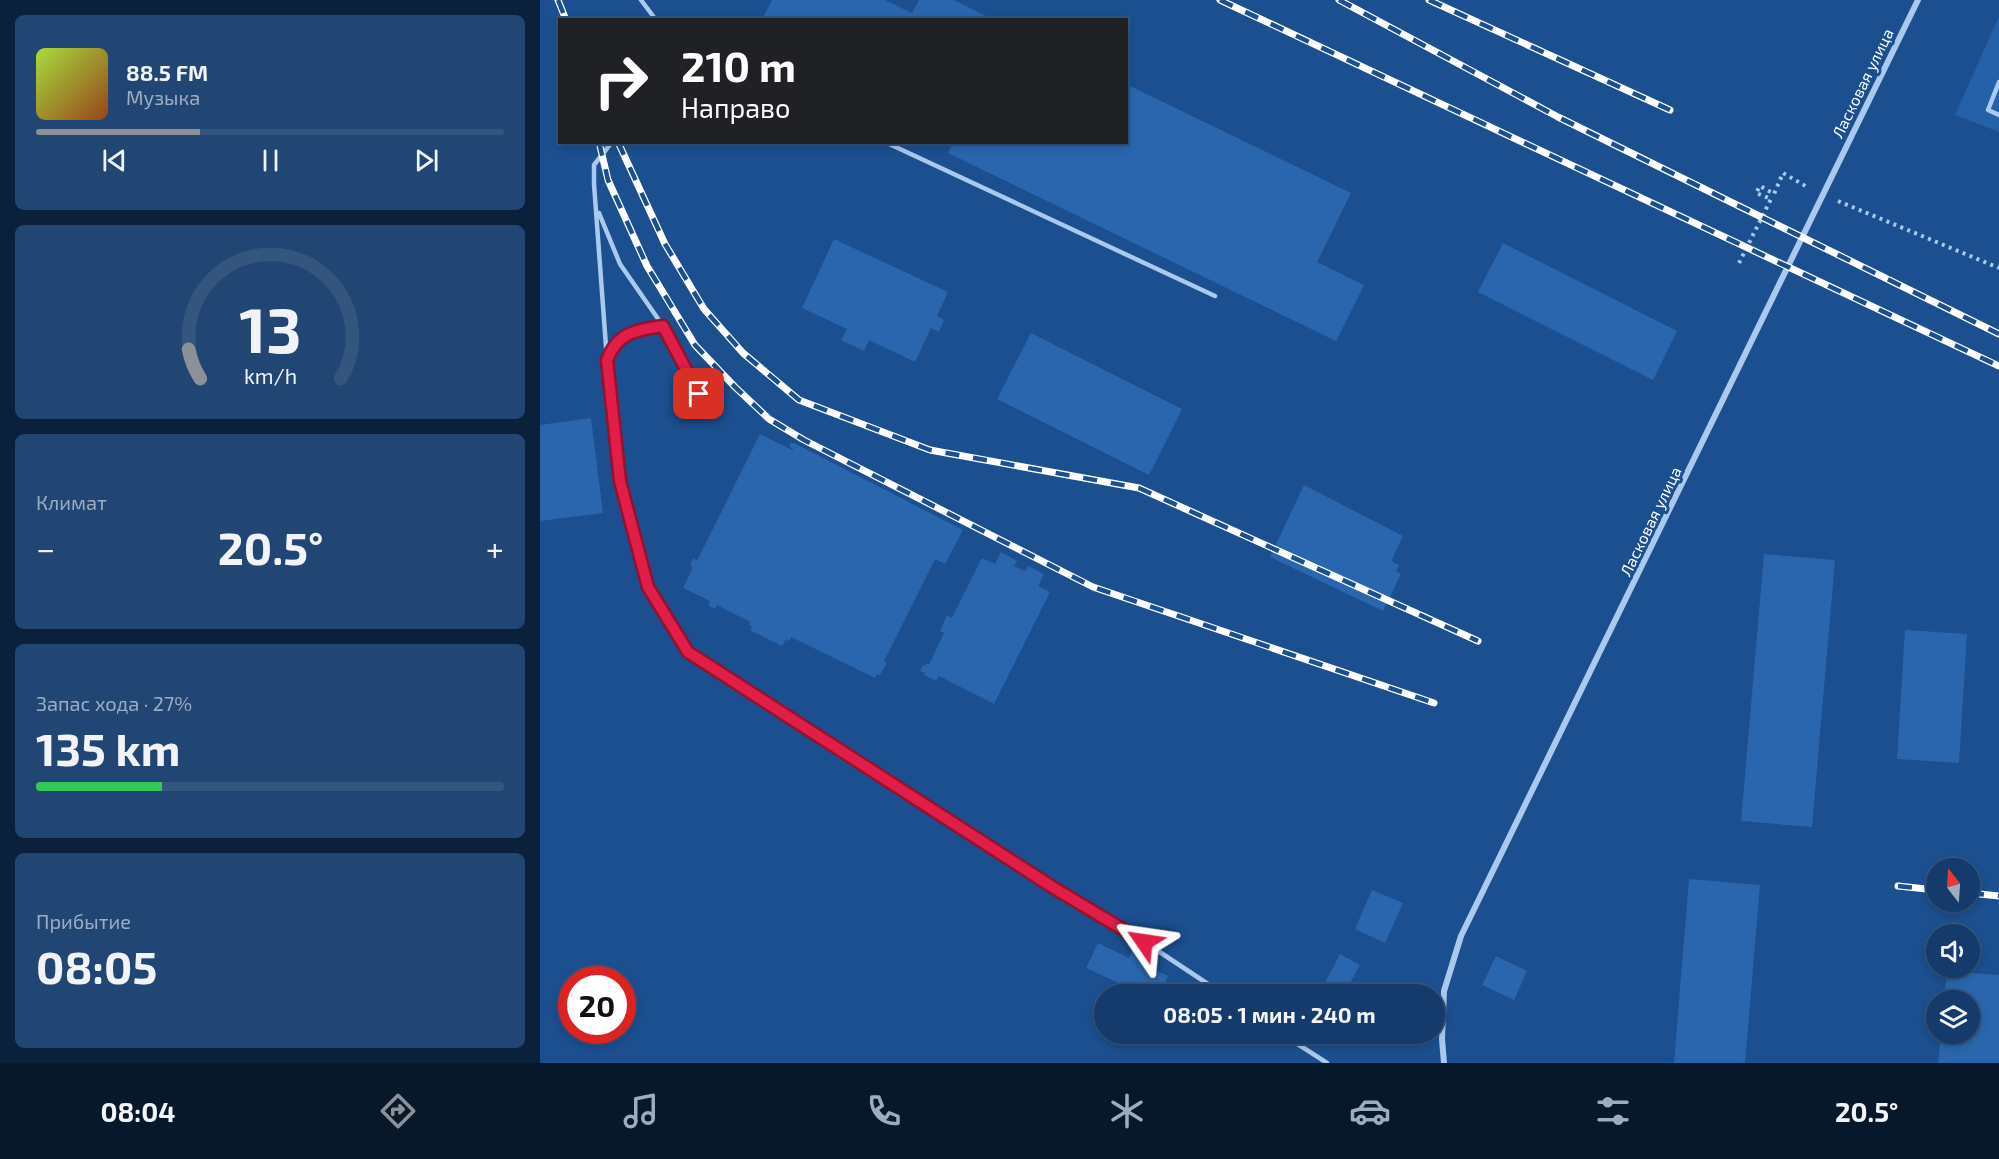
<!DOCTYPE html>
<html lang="ru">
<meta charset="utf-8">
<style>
:root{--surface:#143b6b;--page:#214673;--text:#f1f3f6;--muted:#9dadc1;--line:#33557e;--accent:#8c9099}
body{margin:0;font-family:"Exo 2",sans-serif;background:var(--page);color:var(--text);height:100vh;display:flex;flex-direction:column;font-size:22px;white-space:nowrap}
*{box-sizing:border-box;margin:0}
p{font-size:20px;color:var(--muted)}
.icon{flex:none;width:33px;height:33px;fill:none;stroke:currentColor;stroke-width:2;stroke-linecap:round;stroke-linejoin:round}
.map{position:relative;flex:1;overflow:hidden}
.sheet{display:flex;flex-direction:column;gap:15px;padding:15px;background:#0b203b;width:540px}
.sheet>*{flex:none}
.top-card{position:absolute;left:18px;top:18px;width:570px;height:126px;border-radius:0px;box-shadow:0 3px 9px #0003,0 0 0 2px var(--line);background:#202124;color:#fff;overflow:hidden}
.needle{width:39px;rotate:343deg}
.buttons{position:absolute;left:1386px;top:858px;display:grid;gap:12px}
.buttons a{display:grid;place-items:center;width:54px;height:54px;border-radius:50%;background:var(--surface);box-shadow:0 3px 9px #0003,0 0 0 2px var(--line);font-size:30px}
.speed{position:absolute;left:18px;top:966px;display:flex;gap:12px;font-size:30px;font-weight:700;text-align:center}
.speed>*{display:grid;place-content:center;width:78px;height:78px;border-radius:50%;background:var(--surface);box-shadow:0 3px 9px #0003,0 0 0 2px var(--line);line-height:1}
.speed .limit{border:9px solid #d22;background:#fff;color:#111}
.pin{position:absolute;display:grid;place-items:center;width:51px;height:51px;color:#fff;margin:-26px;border-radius:12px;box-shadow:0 3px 9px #0006}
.me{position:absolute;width:66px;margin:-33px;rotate:302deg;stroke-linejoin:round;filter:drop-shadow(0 0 4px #0008)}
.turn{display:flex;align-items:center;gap:21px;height:126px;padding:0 24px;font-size:27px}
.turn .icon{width:78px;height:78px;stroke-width:2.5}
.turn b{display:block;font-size:42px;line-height:51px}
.big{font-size:45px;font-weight:700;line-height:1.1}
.sheet .card{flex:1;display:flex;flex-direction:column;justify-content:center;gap:9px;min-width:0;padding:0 21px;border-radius:9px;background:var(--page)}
.sheet .dial{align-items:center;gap:0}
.dial svg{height:156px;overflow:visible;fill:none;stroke:var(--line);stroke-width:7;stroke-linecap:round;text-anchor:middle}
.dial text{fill:var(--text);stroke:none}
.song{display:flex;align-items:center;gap:18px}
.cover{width:72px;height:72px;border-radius:9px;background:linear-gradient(135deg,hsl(80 70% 55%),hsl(20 70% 35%))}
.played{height:6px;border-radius:3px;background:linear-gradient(90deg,var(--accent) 35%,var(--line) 35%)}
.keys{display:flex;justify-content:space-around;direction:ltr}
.heat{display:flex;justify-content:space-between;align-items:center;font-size:33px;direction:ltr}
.charge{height:9px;border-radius:4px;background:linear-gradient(90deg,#34c759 27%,var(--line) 0)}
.trip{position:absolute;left:554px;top:984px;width:351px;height:60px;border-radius:30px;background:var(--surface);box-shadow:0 3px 9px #0003,0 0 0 2px var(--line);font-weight:700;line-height:60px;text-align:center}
.dock{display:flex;height:96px;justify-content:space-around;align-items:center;background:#08182b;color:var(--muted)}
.dock .icon{width:42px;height:42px}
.dock .active{color:var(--accent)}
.dock b{font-size:27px;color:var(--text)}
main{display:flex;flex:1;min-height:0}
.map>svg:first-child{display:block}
</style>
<main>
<section class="sheet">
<div class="card">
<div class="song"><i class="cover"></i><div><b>88.5 FM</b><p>Музыка</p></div></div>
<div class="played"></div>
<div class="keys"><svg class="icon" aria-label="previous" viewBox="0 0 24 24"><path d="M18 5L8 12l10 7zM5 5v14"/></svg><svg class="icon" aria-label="pause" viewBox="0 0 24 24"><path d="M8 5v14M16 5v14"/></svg><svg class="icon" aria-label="next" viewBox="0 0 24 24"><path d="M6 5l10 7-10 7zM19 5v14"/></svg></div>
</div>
<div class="card dial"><svg viewBox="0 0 100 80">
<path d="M14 69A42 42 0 1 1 86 69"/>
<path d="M14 69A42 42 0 0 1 8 54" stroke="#8c9099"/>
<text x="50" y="56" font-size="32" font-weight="700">13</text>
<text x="50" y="72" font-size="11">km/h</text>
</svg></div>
<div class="card"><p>Климат</p>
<div class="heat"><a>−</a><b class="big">20.5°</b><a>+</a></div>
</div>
<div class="card"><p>Запас хода · 27%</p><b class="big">135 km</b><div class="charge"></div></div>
<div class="card"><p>Прибытие</p><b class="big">08:05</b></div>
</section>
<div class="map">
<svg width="1459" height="1063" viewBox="0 0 1459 1063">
<rect width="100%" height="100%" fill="#1b4f8f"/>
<!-- green -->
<path fill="#2461a8" d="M1459,16V132L1415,115Z"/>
<!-- building -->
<path fill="#2a66ad" d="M232,0H345L372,13L379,0H414L454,20H222Z
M586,84L811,193L777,262L824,285L796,341L408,153L413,142H586Z
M294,239L408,292L397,316L404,320L399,332L391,328L375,362L329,340L324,351L301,340L307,329L262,308Z
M963,243L1137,331L1113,380L938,292Z
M491,333L642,409L609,475L457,399Z
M51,418L63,513L0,521V425Z
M220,434L254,451L249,445L251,443H254L423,530L405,564L395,559L344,661L347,663L340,675L337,674L335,678L251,637L249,641L246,639L242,646L210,630L212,627L209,625L210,622L177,605L175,609L171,607L168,605L170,601L143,588L153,568L150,566L153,558L157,561Z
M764,485L863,536L851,561L859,565L856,571L861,574L843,611L730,557Z
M461,552L477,561L474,566L485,571L488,566L504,574L498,586L510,592L454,704L399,676L396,681L384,675L385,673L380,671L383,665L385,666L386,663L389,665L404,633L400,631L407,615L412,618L442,558L455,564Z
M1224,554L1295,560L1272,827L1201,821Z
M1365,630L1427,634L1419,763L1357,759Z
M1149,879L1220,885L1205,1063H1134Z
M832,890L863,903L845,943L815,929Z
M558,943L589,958L594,947L605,952L601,963L628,976L619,994H603L546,968Z
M800,954L820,965L804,994H800L783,986Z
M956,956L987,971L974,1000L942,985Z
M1407,971L1459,975V1063H1398L1401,1034H1430V1000H1404Z"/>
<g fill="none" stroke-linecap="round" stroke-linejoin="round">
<!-- path -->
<path stroke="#a9c9ee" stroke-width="4" stroke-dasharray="3 4.5" stroke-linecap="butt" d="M1298,201L1459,268
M1199,263L1231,199L1216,193L1220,186L1234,194L1243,173L1269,188"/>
<!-- service -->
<path stroke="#a9c9ee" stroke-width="4.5" d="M101,0L116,20
M1459,82L1448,110L1459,115
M72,142L54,165V184L67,360L80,481L108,587L148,652L514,888L588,931L683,994
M345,142L675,296
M59,213L80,264L123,326L159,394
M68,357C78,333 99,330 123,326
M742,1034L787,1063"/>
<!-- minor -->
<path stroke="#a9c9ee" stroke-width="6" d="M904,1063L902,1039L904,991L921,936L1378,0"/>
<defs>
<path id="rail" d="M18,0L26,20
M680,0L1459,366
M799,0L1018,117L1459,334
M889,0L1130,110
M59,142L68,180L107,266L155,345L195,387L229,419L264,440L553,587L894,703
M78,142L125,244L164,309L203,353L259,400L390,450L599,488L938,641
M1358,886L1396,890
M1430,893L1459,896"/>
</defs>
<!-- rail casing -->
<use href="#rail" stroke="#fff" stroke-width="7"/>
<!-- rail -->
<use href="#rail" stroke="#1b4f8f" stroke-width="4.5" stroke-dasharray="14" stroke-linecap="butt"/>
</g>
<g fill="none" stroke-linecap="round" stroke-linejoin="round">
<defs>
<path id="route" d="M159,394L123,326C96,330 78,332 67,360L80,481L108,587L148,652L514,888L604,942"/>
</defs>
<!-- route casing -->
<use href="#route" stroke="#92132f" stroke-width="15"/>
<!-- route -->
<use href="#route" stroke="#e11d48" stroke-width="10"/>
</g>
<g text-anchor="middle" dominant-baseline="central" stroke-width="6" stroke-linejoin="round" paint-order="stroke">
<!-- street labels -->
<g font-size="16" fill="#fff" stroke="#1b4f8f">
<text transform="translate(1322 83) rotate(-64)">Ласковая улица</text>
<text transform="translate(1110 521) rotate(-64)">Ласковая улица</text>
</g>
</g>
</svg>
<div class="buttons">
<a><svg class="needle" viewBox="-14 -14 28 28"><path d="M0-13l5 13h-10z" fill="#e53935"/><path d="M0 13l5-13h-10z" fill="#9dadc1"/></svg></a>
<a><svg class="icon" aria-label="sound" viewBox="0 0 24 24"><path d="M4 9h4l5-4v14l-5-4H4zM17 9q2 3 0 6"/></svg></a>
<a><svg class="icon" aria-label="layers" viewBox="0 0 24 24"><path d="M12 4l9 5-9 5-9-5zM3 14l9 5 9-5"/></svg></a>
</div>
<div class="speed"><div class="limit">20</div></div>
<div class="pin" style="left:159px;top:394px;background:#d93025"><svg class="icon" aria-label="arrive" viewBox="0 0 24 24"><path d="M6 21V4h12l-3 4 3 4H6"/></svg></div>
<svg class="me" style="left:604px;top:942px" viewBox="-20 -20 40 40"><path d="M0-17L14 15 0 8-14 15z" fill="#e11d48" stroke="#fff" stroke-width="4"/></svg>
<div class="trip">08:05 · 1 мин · 240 m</div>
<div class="top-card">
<div class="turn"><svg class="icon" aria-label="right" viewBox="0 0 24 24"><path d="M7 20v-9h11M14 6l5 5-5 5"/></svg><div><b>210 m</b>Направо</div></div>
</div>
</div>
</main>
<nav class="dock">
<b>08:04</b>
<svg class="icon active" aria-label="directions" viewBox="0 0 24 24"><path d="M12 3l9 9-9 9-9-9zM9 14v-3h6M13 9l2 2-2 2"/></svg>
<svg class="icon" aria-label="music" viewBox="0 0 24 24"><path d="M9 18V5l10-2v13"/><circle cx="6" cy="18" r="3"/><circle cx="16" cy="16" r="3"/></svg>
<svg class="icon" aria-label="phone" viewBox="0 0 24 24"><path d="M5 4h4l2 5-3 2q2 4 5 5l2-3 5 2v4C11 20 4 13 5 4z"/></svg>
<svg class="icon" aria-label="climate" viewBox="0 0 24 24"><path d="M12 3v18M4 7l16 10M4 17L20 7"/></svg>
<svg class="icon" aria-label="car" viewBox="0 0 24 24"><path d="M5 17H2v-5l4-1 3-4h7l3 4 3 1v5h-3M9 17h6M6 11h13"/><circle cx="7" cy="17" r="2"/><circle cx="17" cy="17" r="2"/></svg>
<svg class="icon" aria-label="filters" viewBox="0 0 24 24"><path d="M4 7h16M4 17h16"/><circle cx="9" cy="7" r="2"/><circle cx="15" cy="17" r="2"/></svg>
<b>20.5°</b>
</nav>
